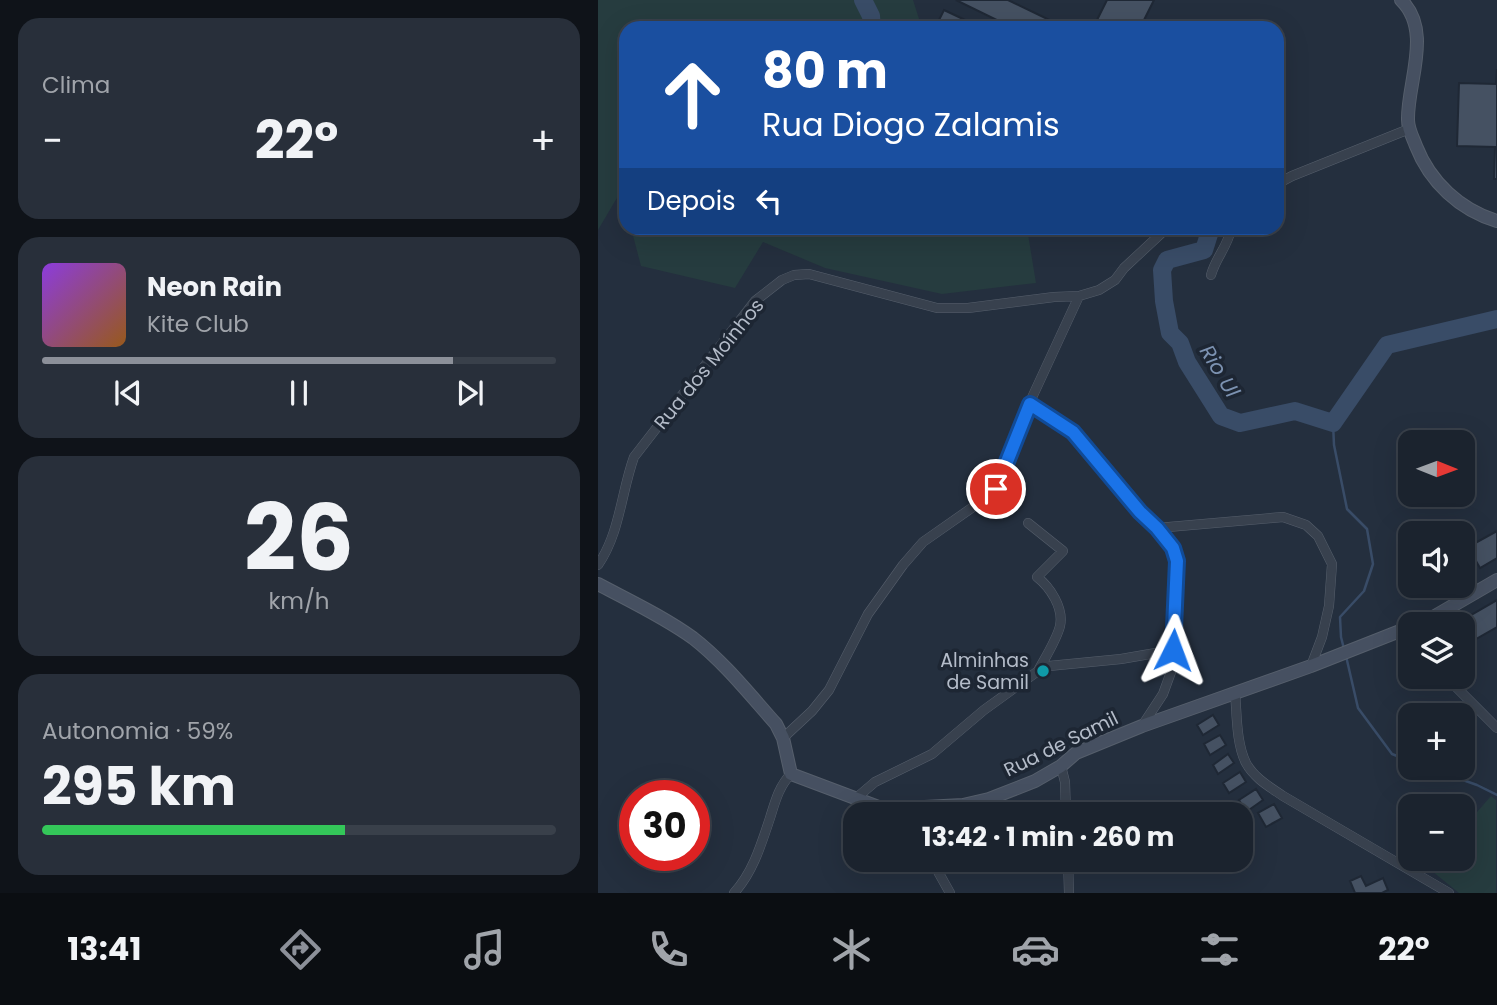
<!DOCTYPE html>
<html lang="pt">
<meta charset="utf-8">
<style>
:root{--surface:#1b232e;--page:#282f3a;--text:#f1f3f6;--muted:#a0a4aa;--line:#39404a;--accent:#8c9099}
body{margin:0;font-family:Poppins,sans-serif;background:var(--page);color:var(--text);height:100vh;display:flex;flex-direction:column;font-size:26px;white-space:nowrap}
*{box-sizing:border-box;margin:0}
p{font-size:23px;color:var(--muted)}
.icon{flex:none;width:38px;height:38px;fill:none;stroke:currentColor;stroke-width:2;stroke-linecap:round;stroke-linejoin:round}
.map{position:relative;flex:1;overflow:hidden}
.panel{display:flex;flex-direction:column;gap:18px;padding:18px;background:#0f1319;width:598px}
.panel>*{flex:none}
.banner{position:absolute;left:21px;top:21px;width:665px;height:214px;border-radius:21px;box-shadow:0 7px 28px #0002,0 0 0 2px var(--line);background:#1a4fa0;color:#fff;overflow:hidden}
.needle{width:46px;rotate:91deg}
.fabs{position:absolute;left:800px;top:430px;display:grid;gap:14px}
.fabs a{display:grid;place-items:center;width:77px;height:77px;border-radius:14px;background:var(--surface);box-shadow:0 7px 28px #0002,0 0 0 2px var(--line);font-size:35px}
.speed{position:absolute;left:21px;top:780px;display:flex;gap:14px;font-size:35px;font-weight:700;text-align:center}
.speed>*{display:grid;place-content:center;width:91px;height:91px;border-radius:50%;background:var(--surface);box-shadow:0 7px 28px #0002,0 0 0 2px var(--line);line-height:1}
.speed .limit{border:10px solid #d22;background:#fff;color:#111}
.pin{position:absolute;display:grid;place-items:center;width:60px;height:60px;color:#fff;margin:-30px;border:4px solid #fff;border-radius:50%;box-shadow:0 2px 7px #0007}
.me{position:absolute;width:77px;margin:-38px;rotate:3deg;stroke-linejoin:round;filter:drop-shadow(0 0 5px #0008)}
.turn{display:flex;align-items:center;gap:24px;height:147px;padding:0 28px;font-size:32px}
.turn .icon{width:91px;height:91px;stroke-width:2.5}
.turn b{display:block;font-size:49px;line-height:60px}
.then{display:flex;align-items:center;height:66px;padding:0 28px;background:#0003;gap:14px;font-size:26px}
.big{font-size:52px;font-weight:700;line-height:1.1}
.panel .card{flex:1;display:flex;flex-direction:column;justify-content:center;gap:10px;min-width:0;padding:0 24px;border-radius:21px;background:var(--page)}
.panel .dial{align-items:center;gap:0}
.dial b{font-size:91px;line-height:1}
.song{display:flex;align-items:center;gap:21px}
.cover{width:84px;height:84px;border-radius:10px;background:linear-gradient(135deg,hsl(270 70% 55%),hsl(30 70% 35%))}
.played{height:7px;border-radius:4px;background:linear-gradient(90deg,var(--accent) 80%,var(--line) 80%)}
.keys{display:flex;justify-content:space-around;direction:ltr}
.heat{display:flex;justify-content:space-between;align-items:center;font-size:38px;direction:ltr}
.charge{height:10px;border-radius:5px;background:linear-gradient(90deg,#34c759 59%,var(--line) 0)}
.trip{position:absolute;left:245px;top:802px;width:410px;height:70px;border-radius:21px;background:var(--surface);box-shadow:0 7px 28px #0002,0 0 0 2px var(--line);font-weight:700;line-height:70px;text-align:center}
.tabs{display:flex;height:112px;justify-content:space-around;align-items:center;background:#0b0e12;color:var(--muted)}
.tabs .icon{width:49px;height:49px}
.tabs .selected{color:var(--accent)}
.tabs b{font-size:32px;color:var(--text)}
main{display:flex;flex:1;min-height:0}
.map>svg:first-child{display:block}
</style>
<main>
<section class="panel">
<div class="card"><p>Clima</p>
<div class="heat"><a>−</a><b class="big">22°</b><a>+</a></div>
</div>
<div class="card">
<div class="song"><i class="cover"></i><div><b>Neon Rain</b><p>Kite Club</p></div></div>
<div class="played"></div>
<div class="keys"><svg class="icon" aria-label="previous" viewBox="0 0 24 24"><path d="M18 5L8 12l10 7zM5 5v14"/></svg><svg class="icon" aria-label="pause" viewBox="0 0 24 24"><path d="M8 5v14M16 5v14"/></svg><svg class="icon" aria-label="next" viewBox="0 0 24 24"><path d="M6 5l10 7-10 7zM19 5v14"/></svg></div>
</div>
<div class="card dial"><b>26</b><p>km/h</p></div>
<div class="card"><p>Autonomia · 59%</p><b class="big">295 km</b><div class="charge"></div></div>
</section>
<div class="map">
<svg width="899" height="893" viewBox="0 0 899 893">
<rect width="100%" height="100%" fill="#242f3e"/>
<!-- green -->
<path fill="#263c3f" d="M0,0H315L324,28H28V209L23,191L0,230Z
M33,228H429L438,283L344,294L227,268L165,242L137,288L43,266Z
M893,796L898,800V893H861L829,867L836,859H864L865,828Z"/>
<g fill="none" stroke-linecap="round" stroke-linejoin="round">
<!-- stream -->
<path stroke="#394c67" stroke-width="2.5" d="M735,423L736,445L749,509L769,529L775,564L766,591L742,617L743,637L746,649
M748,656L760,708L794,754L812,761
M831,768L879,785L899,795"/>
<!-- river -->
<path stroke="#394c67" stroke-width="18" d="M265,0L273,16L274,28
M613,228L606,250L569,260L564,270L566,301L572,333L582,343L589,362L623,416L642,423L697,411L735,423L789,345L899,319"/>
</g>
<!-- building -->
<path fill="#455162" stroke="#1f2835" stroke-width="2" d="M358,0H410L466,27L415,28Z
M509,0H556L542,28H495Z
M346,10L384,28H347L349,24L341,20Z
M899,69V179H896L897,147L859,146L861,83L898,84Z
M899,531V558L882,568L870,547Z
M899,600V627L864,647V625H856Z
M615,715L621,725L605,735L599,725Z
M622,735L628,745L612,755L606,744Z
M630,754L636,763L620,774L615,765Z
M642,772L648,782L631,793L625,783Z
M658,789L665,800L648,812L641,800Z
M676,804L684,818L668,827L660,813Z
M763,876L768,886L785,878L790,890L784,893H757L752,881Z"/>
<g fill="none" stroke-linecap="round" stroke-linejoin="round">
<defs>
<path id="street" d="M679,184L694,176L811,129
M619,228L627,230L634,228
M613,275C618,257 630,246 633,229
M481,296L431,404L475,431L542,512L559,528
M430,523L465,551L439,577C452,587 466,608 462,626C459,639 447,658 440,671
M0,565C22,533 23,493 36,457L157,301L184,280L196,275L211,274L339,308H370L456,297L481,296L501,290L517,280L526,268L569,228
M800,632L812,646
M846,677L859,688L899,728
M637,692C639,714 638,743 648,763C656,778 672,787 685,796L851,893
M544,726L565,694L573,672L579,561L575,548L559,528L685,517L708,525L720,536L734,564L731,606L724,637L713,666
M185,738L214,711L231,690L270,614L305,565L325,542L385,500L398,489L431,404
M463,766L467,782L468,814
M257,799L277,782L334,754L386,710L440,671L451,666L523,659L575,650
M333,859L352,893
M470,859L471,893
M136,893C155,872 163,845 172,818C177,802 181,786 193,774"/>
<path id="secondary" d="M803,0C835,31 809,83 810,120C810,129 815,138 818,146C832,182 862,210 899,221
M0,584C32,601 66,617 95,638C126,662 152,695 178,724L185,738L193,774L294,812L307,808L365,805L391,799L437,781L463,766L478,753L544,726L713,666L812,627
M818,625L837,616L899,580"/>
</defs>
<!-- street casing -->
<use href="#street" stroke="#565f6c" stroke-width="10"/>
<!-- secondary casing -->
<use href="#secondary" stroke="#565f6c" stroke-width="14"/>
<!-- street -->
<use href="#street" stroke="#38414e" stroke-width="9"/>
<!-- secondary -->
<use href="#secondary" stroke="#465061" stroke-width="12"/>
</g>
<g fill="none" stroke-linecap="round" stroke-linejoin="round">
<defs>
<path id="route" d="M398,489L432,404L475,432L542,512L559,528L575,548L579,561L575,650"/>
</defs>
<!-- route casing -->
<use href="#route" stroke="#114b97" stroke-width="18"/>
<!-- route -->
<use href="#route" stroke="#1a73e8" stroke-width="12"/>
</g>
<!-- markers -->
<circle fill="#0f9aa8" stroke="#1d2633" stroke-width="2.5" cx="445" cy="671" r="7"/>
<g text-anchor="middle" dominant-baseline="central" stroke-width="7" stroke-linejoin="round" paint-order="stroke">
<!-- street labels -->
<g font-size="19" fill="#b4bcc9" stroke="#1d2633">
<text transform="translate(111 364) rotate(-51)">Rua dos Moínhos</text>
<text transform="translate(463 744) rotate(-26)">Rua de Samil</text>
</g>
<!-- poi labels -->
<g font-size="19" fill="#b4bcc9" stroke="#1d2633" text-anchor="end">
<text x="431" y="660">Alminhas<tspan x="431" dy="22">de Samil</tspan></text>
</g>
<!-- water labels -->
<g font-size="21" font-style="italic" fill="#7c92b1" stroke="#1d2633">
<text transform="translate(622 371) rotate(59)">Rio Ul</text>
</g>
</g>
</svg>
<div class="fabs">
<a><svg class="needle" viewBox="-14 -14 28 28"><path d="M0-13l5 13h-10z" fill="#e53935"/><path d="M0 13l5-13h-10z" fill="#a0a4aa"/></svg></a>
<a><svg class="icon" aria-label="sound" viewBox="0 0 24 24"><path d="M4 9h4l5-4v14l-5-4H4zM17 9q2 3 0 6"/></svg></a>
<a><svg class="icon" aria-label="layers" viewBox="0 0 24 24"><path d="M12 4l9 5-9 5-9-5zM3 14l9 5 9-5"/></svg></a>
<a>+</a>
<a>−</a>
</div>
<div class="speed"><div class="limit">30</div></div>
<div class="pin" style="left:398px;top:489px;background:#d93025"><svg class="icon" aria-label="arrive" viewBox="0 0 24 24"><path d="M6 21V4h12l-3 4 3 4H6"/></svg></div>
<svg class="me" style="left:575px;top:650px" viewBox="-20 -20 40 40"><path d="M0-17L14 15 0 8-14 15z" fill="#1a73e8" stroke="#fff" stroke-width="4"/></svg>
<div class="trip">13:42 · 1 min · 260 m</div>
<div class="banner">
<div class="turn"><svg class="icon" aria-label="ahead" viewBox="0 0 24 24"><path d="M12 20V5M6 11l6-6 6 6"/></svg><div><b>80 m</b>Rua Diogo Zalamis</div></div>
<div class="then">Depois<svg class="icon" aria-label="left" viewBox="0 0 24 24"><path d="M17 20v-9H6M10 6l-5 5 5 5"/></svg></div>
</div>
</div>
</main>
<nav class="tabs">
<b>13:41</b>
<svg class="icon selected" aria-label="directions" viewBox="0 0 24 24"><path d="M12 3l9 9-9 9-9-9zM9 14v-3h6M13 9l2 2-2 2"/></svg>
<svg class="icon" aria-label="music" viewBox="0 0 24 24"><path d="M9 18V5l10-2v13"/><circle cx="6" cy="18" r="3"/><circle cx="16" cy="16" r="3"/></svg>
<svg class="icon" aria-label="phone" viewBox="0 0 24 24"><path d="M5 4h4l2 5-3 2q2 4 5 5l2-3 5 2v4C11 20 4 13 5 4z"/></svg>
<svg class="icon" aria-label="climate" viewBox="0 0 24 24"><path d="M12 3v18M4 7l16 10M4 17L20 7"/></svg>
<svg class="icon" aria-label="car" viewBox="0 0 24 24"><path d="M5 17H2v-5l4-1 3-4h7l3 4 3 1v5h-3M9 17h6M6 11h13"/><circle cx="7" cy="17" r="2"/><circle cx="17" cy="17" r="2"/></svg>
<svg class="icon" aria-label="filters" viewBox="0 0 24 24"><path d="M4 7h16M4 17h16"/><circle cx="9" cy="7" r="2"/><circle cx="15" cy="17" r="2"/></svg>
<b>22°</b>
</nav>
